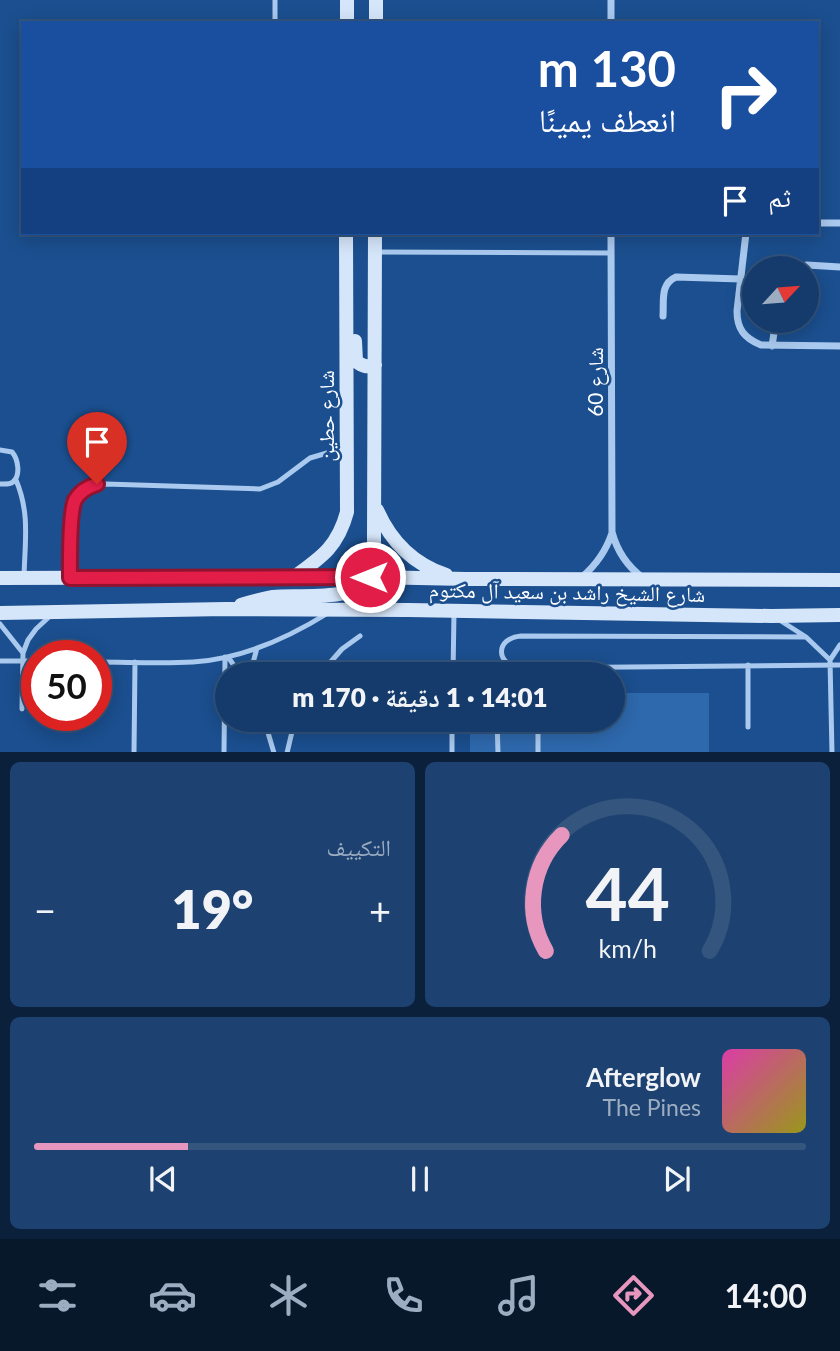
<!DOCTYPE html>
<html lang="ar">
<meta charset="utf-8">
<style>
:root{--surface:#143b6b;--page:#1d4271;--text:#f1f3f6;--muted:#9dadc1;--line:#33557e;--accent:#e797bd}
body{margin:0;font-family:Lato,"Noto Naskh Arabic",sans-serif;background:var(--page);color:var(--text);direction:rtl;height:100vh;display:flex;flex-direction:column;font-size:26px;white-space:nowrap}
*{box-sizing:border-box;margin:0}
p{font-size:23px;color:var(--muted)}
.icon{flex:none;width:38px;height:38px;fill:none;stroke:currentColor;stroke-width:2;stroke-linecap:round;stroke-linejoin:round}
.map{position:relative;height:752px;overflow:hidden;direction:ltr}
.drawer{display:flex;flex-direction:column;gap:10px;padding:10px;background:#0b203b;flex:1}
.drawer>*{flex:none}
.guide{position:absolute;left:21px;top:21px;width:798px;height:214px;border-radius:0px;box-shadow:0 4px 18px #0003,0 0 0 2px var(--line);direction:rtl;background:#1a4fa0;color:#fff;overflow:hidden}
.needle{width:46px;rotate:64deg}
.buttons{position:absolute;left:742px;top:256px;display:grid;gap:14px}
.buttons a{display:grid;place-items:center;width:77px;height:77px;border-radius:50%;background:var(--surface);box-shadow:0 4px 18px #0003,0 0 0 2px var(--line);font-size:35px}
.speed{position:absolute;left:21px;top:640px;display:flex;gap:14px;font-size:35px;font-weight:700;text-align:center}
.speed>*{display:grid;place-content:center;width:91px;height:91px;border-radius:50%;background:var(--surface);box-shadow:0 4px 18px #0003,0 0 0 2px var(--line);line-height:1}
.speed .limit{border:10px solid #d22;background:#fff;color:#111}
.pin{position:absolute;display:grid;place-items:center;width:60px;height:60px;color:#fff;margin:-72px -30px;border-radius:50% 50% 50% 0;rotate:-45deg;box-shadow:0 0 7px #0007}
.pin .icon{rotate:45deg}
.me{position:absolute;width:77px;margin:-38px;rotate:270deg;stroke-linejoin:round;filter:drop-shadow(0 0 5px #0008)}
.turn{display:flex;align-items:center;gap:24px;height:147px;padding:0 28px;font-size:32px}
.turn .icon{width:91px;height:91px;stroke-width:2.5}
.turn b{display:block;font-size:49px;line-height:60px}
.then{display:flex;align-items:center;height:66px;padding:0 28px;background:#0003;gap:14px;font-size:26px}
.big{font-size:52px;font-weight:800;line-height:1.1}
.drawer .tile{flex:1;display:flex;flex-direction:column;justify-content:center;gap:10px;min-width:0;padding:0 24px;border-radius:10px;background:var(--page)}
.drawer .dial{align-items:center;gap:0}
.dial svg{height:182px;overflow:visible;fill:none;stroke:var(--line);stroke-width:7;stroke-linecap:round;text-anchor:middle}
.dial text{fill:var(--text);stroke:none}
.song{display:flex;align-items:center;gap:21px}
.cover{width:84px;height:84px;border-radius:10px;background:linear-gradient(135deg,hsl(320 70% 55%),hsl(60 70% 35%))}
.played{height:7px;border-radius:4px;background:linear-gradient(90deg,var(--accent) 20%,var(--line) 20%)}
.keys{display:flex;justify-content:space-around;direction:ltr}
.heat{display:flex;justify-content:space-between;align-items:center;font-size:38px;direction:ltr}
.drawer .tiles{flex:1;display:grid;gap:10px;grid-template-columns:1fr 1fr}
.tile:last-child{grid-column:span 2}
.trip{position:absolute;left:215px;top:662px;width:410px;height:70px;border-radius:35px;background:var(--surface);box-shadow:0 4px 18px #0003,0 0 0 2px var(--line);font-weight:800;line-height:70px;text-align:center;direction:rtl}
.tabs{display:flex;height:112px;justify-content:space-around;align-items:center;background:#08182b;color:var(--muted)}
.tabs .icon{width:49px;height:49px}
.tabs .selected{color:var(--accent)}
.tabs b{font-size:32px;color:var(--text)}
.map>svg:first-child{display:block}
</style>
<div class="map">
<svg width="840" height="753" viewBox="0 0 840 753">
<rect width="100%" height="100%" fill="#1b4f8f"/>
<!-- green -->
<path fill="#2e69ad" d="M613,693H709V752H470V719H612Z"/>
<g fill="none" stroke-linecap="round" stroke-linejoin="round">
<!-- lane -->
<path stroke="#a9c9ee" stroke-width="5" d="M275,23V0
M375,252L611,253
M0,450L12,452C18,459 21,475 13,482C9,485 5,484 0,484
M16,480C30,513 25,541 24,576
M70,575C70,562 71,549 71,536C72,509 71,484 106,484L260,489L278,482L310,458L344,448
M781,621L806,637L830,660
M0,624L23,653
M806,637L521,636C495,638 495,665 521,668L840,665
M228,657L240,674
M0,661H37
M96,662C128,662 161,664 193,662C241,659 288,638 328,613
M250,674L257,648
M320,674L342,649L360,636
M453,674L454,613
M22,709L23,653L28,640L36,629L49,617
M264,719L274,753
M497,719L498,753
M748,727V665
M134,753L135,662
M224,753L225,657
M287,753L295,719
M452,753V719
M538,753V719
M832,753L830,660L840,645"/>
<!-- street -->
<path stroke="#a9c9ee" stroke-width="7" d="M611,0V23
M817,223H840
M611,233L612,532C617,551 627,566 643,578
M746,233L737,311C737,329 744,338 761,345L840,346
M796,268L807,265L840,267
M663,316C664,300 660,284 676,277L741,279
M772,346L776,320
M582,577C596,565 606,551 612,533"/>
<!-- secondary -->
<path stroke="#d6e6fa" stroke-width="14" d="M347,23V0
M376,23V0
M355,341L356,361C363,367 367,367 375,365
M377,510C391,542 413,564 446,575
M294,577C322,557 338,546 347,512L346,233
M0,578L371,577L466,579L840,580
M241,605C251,602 262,599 273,597C295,595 355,600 368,582C376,570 374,551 374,538L375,233
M0,613L226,609L408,610L771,616L840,615"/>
</g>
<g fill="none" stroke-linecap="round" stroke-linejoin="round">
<defs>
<path id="route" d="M97,484C87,487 80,491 75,500C69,513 70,562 70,578L370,577"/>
</defs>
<!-- route casing -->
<use href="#route" stroke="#92132f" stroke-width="18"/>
<!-- route -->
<use href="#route" stroke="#e11d48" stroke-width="12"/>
</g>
<g text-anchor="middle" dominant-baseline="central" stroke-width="5" stroke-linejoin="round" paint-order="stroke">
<!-- street labels -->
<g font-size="21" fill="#fff" stroke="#1b4f8f">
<text transform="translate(594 382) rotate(-90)">شارع 60</text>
<text transform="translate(325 416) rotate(-90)">شارع حطين</text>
<text transform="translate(567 591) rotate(1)">شارع الشيخ راشد بن سعيد آل مكتوم</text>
</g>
</g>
</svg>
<div class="buttons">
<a><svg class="needle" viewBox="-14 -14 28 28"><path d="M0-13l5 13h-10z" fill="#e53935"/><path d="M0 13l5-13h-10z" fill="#9dadc1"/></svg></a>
</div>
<div class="speed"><div class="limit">50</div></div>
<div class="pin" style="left:97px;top:484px;background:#d93025"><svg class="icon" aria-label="arrive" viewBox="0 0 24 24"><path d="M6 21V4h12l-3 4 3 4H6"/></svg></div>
<svg class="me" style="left:370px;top:577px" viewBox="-20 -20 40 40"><circle r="17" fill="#e11d48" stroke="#fff" stroke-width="3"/><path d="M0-11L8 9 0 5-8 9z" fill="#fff"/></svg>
<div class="trip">14:01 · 1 دقيقة · 170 m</div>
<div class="guide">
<div class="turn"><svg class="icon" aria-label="right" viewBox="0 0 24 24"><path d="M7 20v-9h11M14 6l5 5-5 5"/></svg><div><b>130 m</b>انعطف يمينًا</div></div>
<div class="then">ثم<svg class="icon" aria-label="arrive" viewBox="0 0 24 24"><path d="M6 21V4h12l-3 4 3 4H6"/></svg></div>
</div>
</div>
<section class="drawer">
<div class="tiles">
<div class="tile dial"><svg viewBox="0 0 100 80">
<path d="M14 69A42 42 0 1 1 86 69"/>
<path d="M14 69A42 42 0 0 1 21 18" stroke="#e797bd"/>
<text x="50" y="56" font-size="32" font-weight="700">44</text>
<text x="50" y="72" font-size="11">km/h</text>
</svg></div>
<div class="tile"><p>التكييف</p>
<div class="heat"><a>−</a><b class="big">19°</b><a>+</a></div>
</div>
<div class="tile">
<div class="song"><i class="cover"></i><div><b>Afterglow</b><p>The Pines</p></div></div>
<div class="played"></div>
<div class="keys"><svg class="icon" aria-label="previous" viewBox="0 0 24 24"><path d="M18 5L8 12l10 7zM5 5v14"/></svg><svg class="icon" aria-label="pause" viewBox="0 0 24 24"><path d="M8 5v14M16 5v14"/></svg><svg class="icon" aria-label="next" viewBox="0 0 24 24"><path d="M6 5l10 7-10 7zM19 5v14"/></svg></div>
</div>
</div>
</section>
<nav class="tabs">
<b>14:00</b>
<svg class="icon selected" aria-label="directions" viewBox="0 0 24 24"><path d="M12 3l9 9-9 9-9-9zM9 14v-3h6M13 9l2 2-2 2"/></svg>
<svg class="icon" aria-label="music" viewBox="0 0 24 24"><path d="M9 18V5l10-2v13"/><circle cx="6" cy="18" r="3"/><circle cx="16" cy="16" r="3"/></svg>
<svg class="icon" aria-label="phone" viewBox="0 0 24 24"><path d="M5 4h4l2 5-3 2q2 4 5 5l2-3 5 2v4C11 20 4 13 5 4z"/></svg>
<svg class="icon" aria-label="climate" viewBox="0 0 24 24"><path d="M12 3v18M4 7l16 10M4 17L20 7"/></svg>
<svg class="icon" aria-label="car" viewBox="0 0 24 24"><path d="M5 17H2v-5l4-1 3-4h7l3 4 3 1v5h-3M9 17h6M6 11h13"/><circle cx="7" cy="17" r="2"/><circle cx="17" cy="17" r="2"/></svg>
<svg class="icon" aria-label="filters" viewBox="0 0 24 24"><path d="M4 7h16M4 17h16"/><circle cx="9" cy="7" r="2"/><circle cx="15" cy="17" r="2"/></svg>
</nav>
